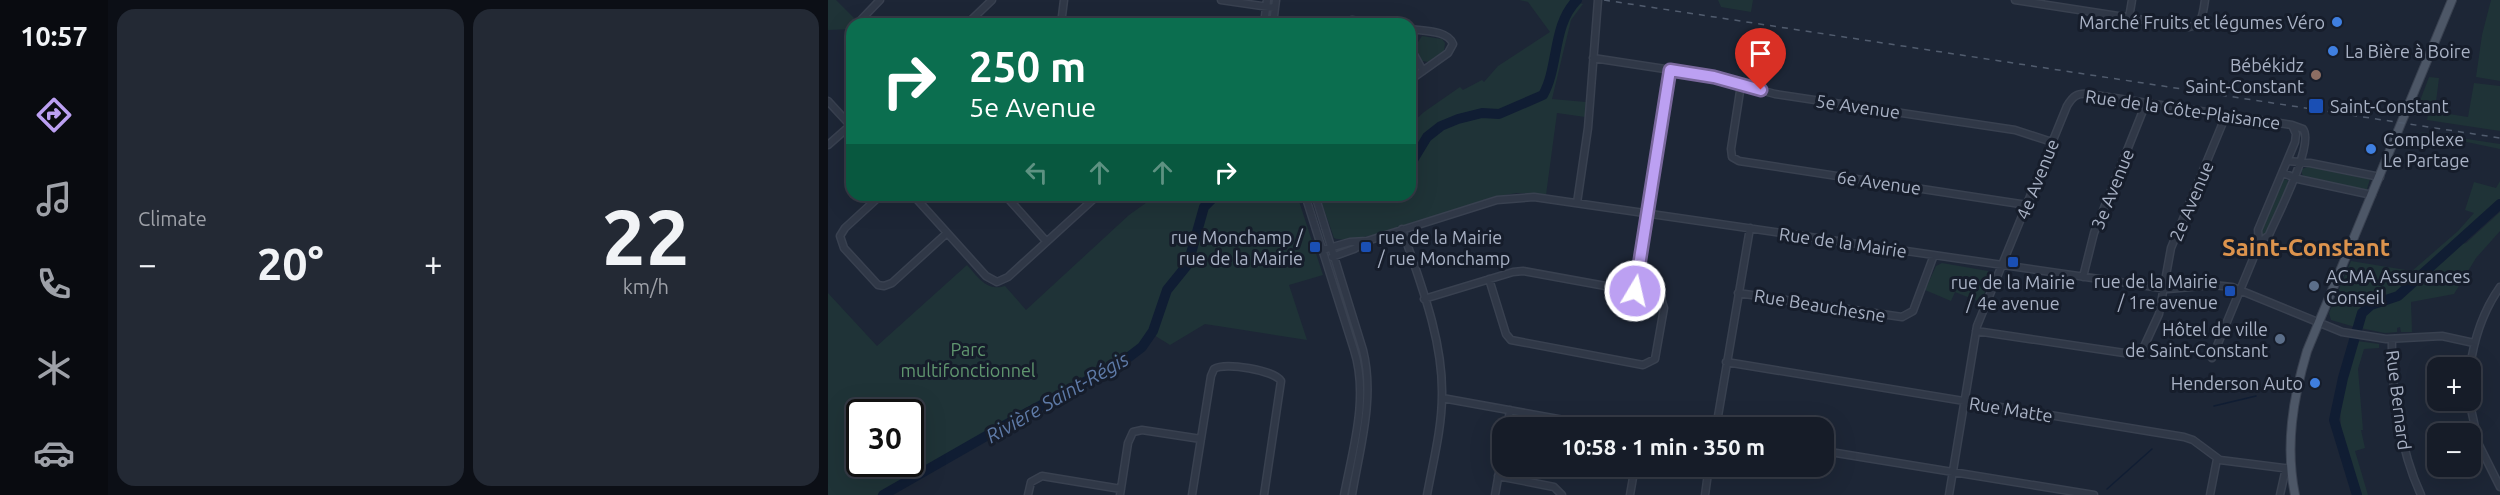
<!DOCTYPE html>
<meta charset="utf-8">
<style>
:root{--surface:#161c28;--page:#232934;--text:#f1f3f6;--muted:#9ea1a8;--line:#353a45;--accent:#bca0f2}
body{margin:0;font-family:Ubuntu,sans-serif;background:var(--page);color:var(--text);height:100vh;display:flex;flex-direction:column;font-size:22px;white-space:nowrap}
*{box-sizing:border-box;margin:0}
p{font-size:20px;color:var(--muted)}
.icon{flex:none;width:33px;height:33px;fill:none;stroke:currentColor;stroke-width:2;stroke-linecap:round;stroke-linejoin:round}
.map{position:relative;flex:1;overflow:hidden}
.panel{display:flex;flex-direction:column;gap:9px;padding:9px;background:#0c0f16;width:720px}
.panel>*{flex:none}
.hud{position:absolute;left:18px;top:18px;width:570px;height:183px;border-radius:18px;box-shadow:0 6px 24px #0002,0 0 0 2px var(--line);background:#0b6e4f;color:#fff;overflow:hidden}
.tools{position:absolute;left:1599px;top:357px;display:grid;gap:12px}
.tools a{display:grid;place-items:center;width:54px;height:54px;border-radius:12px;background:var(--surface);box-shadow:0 6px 24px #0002,0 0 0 2px var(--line);font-size:30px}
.speed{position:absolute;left:18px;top:399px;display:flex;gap:12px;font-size:30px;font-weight:700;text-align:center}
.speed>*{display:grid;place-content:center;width:78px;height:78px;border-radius:50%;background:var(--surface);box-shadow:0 6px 24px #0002,0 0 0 2px var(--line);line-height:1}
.speed .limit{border:3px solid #111;border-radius:9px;background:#fff;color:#111}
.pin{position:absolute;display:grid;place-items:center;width:51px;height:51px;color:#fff;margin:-62px -26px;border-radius:50% 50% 50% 0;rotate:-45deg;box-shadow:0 0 6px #0007}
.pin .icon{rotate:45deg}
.me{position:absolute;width:66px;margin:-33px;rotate:9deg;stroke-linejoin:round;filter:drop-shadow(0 0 4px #0008)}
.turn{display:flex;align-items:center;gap:21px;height:126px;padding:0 24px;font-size:27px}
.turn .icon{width:78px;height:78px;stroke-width:2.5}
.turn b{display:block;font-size:42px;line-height:51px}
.lanes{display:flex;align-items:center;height:57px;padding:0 24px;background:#0003;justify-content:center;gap:30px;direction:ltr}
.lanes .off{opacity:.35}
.big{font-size:45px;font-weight:700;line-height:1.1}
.panel .widget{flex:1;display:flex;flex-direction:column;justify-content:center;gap:9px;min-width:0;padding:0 21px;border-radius:18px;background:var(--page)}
.panel .dial{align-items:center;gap:0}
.dial b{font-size:78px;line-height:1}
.heat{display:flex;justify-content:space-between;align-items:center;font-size:33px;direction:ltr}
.panel .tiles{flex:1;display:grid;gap:9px;grid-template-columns:repeat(2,1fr)}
.trip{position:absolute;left:664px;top:417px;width:342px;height:60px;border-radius:18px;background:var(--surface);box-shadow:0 6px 24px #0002,0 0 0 2px var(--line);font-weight:700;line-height:60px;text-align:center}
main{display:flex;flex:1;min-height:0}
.tab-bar{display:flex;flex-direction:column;width:108px;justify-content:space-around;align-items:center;background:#090b10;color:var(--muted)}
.tab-bar .icon{width:42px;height:42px}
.tab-bar .on{color:var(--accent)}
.tab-bar b{font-size:27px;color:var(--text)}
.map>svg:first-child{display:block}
</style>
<main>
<nav class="tab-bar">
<b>10:57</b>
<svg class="icon on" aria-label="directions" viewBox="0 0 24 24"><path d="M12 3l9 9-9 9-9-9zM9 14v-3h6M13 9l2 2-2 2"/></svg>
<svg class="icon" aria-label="music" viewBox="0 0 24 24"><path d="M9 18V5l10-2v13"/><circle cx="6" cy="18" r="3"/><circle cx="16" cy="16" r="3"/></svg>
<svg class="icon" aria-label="phone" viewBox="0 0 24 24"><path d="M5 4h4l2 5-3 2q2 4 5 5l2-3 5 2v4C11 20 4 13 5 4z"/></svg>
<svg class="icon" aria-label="climate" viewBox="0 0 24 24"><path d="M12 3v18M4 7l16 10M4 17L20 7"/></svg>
<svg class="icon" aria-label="car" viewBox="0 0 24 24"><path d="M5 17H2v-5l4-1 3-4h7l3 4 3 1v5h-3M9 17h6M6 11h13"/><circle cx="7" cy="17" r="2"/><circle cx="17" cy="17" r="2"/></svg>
</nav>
<section class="panel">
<div class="tiles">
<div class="widget"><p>Climate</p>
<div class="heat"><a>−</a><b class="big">20°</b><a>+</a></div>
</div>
<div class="widget dial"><b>22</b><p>km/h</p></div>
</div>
</section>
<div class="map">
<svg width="1672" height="495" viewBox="0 0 1672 495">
<rect width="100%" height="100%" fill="#1d2636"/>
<!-- green -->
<path fill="#1f3337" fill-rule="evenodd" d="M0,0H8L27,19L24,29L0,30Z
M691,0H741L755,4L743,20L724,99L758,102L757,117L729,113L718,195L689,193L672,196C639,204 530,248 506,238L491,195H582V125L596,112L632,87L635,90L654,80L656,82L670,66L722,32L700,2Z
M890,0H925L923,12L893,7Z
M1663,0H1672V81L1648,77L1654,35Z
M594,36L614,39L617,43L616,51L600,62L594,61L589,53L588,45Z
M1601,77L1611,78L1608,102H1605L1604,109L1590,106Z
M1646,83L1672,86V131L1599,120L1600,115L1594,113L1595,110L1640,117Z
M1586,131L1672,144V149Z
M1482,166L1541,177L1542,179L1539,189H1535L1478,178L1474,174V169Z
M1455,179L1460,180L1459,185L1439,234L1434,236L1433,230Z
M1672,181V199L1563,299C1540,301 1534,304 1527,327L1503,320L1501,313L1523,261L1584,271L1630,231L1646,213L1637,210L1646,182L1668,188Z
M329,195H469L495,275L461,285L479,340L377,324L342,345L321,332L307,349L193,411L49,495H0V293L49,346L139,265C150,277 159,292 177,286L198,310L301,215ZM32,412H82V464H32Z
M1672,212V231L1648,258L1626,294L1583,302L1584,332H1573L1572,327L1569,328V332L1557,333L1532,328L1534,321L1545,307L1570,299L1630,245L1638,243Z
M1114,263L1160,271L1163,280L1152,302L1127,292L1123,301L1097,290L1108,266Z
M1529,341L1551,344V348L1536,349L1530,369L1535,430H1533L1537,448L1527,451L1540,495H1534L1513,432L1512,406Z"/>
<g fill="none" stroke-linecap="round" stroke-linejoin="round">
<!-- stream -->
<path stroke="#101d33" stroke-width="1.5" d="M1386,406L1428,396
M1279,489L1324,449"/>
<!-- river -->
<path stroke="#101d33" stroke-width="10" d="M582,165L599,137L613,126L630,119L654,113L671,114L715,95C731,67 724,25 749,0
M55,495L195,415L293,363L314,347L325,331L339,290L360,264L376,207L388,195
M1529,495L1506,420L1515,378L1534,313L1543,305L1570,296L1672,204"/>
<defs>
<path id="minor" d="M393,0L447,8
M1187,0L1361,27C1375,25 1375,12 1377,0
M1301,18L1304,0
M29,24L52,0
M139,24L164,0
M233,24L236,0
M436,24L439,0
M445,24L448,0
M514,24L524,20L549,24
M582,29C595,31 620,30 625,44L620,53L582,80
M586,30L584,51L595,71
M765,58L876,75L947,94L1187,130L1224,142
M913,85L903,149L904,157L911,161L1199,205
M0,101L22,125
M0,145L24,124
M1460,161L1482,163L1552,177
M1455,173L1470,179L1544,195
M53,195L17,228L12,236L16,248L50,285L56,286L64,283L119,233
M85,195L158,276L169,282L180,277L270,195
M177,195L218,241
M477,195L526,350C541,397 525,448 516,495
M487,195L535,350C547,398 532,447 524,495
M749,203L760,128L770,0
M574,229C592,282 615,339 614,395C614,428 605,462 599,495
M494,250L522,242L539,241L669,200L706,197L1340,289L1385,285L1404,287L1514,332L1558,339L1614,336L1646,343
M504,257L526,249L538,242
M1255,277L1266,233L1318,103
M807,291L841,70
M910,293L1074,317L1085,311L1106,255
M596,299L685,272L695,271L827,295L833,298L836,308L827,359L815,365L683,340L678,334L661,279
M1148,331L1303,354L1314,351L1331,314L1343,248L1398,115
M1564,339C1563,388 1572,450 1593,495
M1384,358L1425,259L1431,243L1430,230L1467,142L1468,134L1464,125
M898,362L1356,437L1365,440L1392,460L1463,469
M1642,368C1646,338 1655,311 1672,287
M614,398L780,428
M1641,400L1651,445L1672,487
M679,428L682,410
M888,428L922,228
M996,451L1266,495
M670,476L726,487L734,495
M200,495L203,482L214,476L293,489
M292,495L300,443L305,432L314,430L373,439
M364,495L383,376L386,369C397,362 446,370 453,381L436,495
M667,495L675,450
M802,495L807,466
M877,495L881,466
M1121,495L1149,326L1239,106C1245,96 1249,93 1260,94L1464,125L1475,129C1487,144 1449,216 1441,235L1431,243
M1382,495L1389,459
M1452,495L1458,468"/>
<path id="major" d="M1467,495C1457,446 1465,398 1479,351L1624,0"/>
</defs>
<!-- minor casing -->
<use href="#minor" stroke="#394150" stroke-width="9"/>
<!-- major casing -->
<use href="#major" stroke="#394150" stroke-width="10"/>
<!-- minor -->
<use href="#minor" stroke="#303847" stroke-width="6"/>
<!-- major -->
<use href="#major" stroke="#4d5767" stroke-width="8"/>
<!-- rail -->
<path stroke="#515c6e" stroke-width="1.5" stroke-dasharray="6 6" stroke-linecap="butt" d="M776,0L1672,138"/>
</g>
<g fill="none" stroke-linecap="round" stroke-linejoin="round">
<defs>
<path id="route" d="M807,291L842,70L886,77L933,90"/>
</defs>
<!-- route casing -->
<use href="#route" stroke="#7a689d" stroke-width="15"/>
<!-- route -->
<use href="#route" stroke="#bca0f2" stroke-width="10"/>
</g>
<!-- markers -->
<g fill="#3f7fe0" stroke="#161d2b" stroke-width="2">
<circle cx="1509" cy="22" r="6"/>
<circle cx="1505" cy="51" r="6"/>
<circle cx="1543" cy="149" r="6"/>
<circle cx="1487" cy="383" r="6"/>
</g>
<circle fill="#8d6e63" stroke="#161d2b" stroke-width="2" cx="1488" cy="75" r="6"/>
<g fill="#1a4fb4" stroke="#161d2b" stroke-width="2">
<rect x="1480" y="98" width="16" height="16" rx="3"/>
<rect x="481" y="241" width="12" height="12" rx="3"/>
<rect x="532" y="241" width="12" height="12" rx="3"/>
<rect x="1179" y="256" width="12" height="12" rx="3"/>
<rect x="1396" y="285" width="12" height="12" rx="3"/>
</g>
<g fill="#5c6f8a" stroke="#161d2b" stroke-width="2">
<circle cx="1486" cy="286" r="6"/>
<circle cx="1452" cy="339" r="6"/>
</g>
<g text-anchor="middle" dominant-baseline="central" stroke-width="6" stroke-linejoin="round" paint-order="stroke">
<!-- poi labels -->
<g font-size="18" fill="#a9b2c5" stroke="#161d2b" text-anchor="end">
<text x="1497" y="22">Marché Fruits et légumes Véro</text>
<text x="1517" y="51" text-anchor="start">La Bière à Boire</text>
<text x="1476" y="65">Bébékidz<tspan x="1476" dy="21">Saint-Constant</tspan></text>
<text x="1502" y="106" text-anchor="start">Saint-Constant</text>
<text x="1555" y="139" text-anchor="start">Complexe<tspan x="1555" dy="21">Le Partage</tspan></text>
<text x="475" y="237">rue Monchamp /<tspan x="475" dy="21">rue de la Mairie</tspan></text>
<text x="550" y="237" text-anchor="start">rue de la Mairie<tspan x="550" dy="21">/ rue Monchamp</tspan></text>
<text x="1498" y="276" text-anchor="start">ACMA Assurances<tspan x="1498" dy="21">Conseil</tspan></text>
<text x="1390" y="281">rue de la Mairie<tspan x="1390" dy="21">/ 1re avenue</tspan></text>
<text x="1185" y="282" text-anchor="middle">rue de la Mairie<tspan x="1185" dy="21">/ 4e avenue</tspan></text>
<text x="1440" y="329">Hôtel de ville<tspan x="1440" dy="21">de Saint-Constant</tspan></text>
<text x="1475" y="383">Henderson Auto</text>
</g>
<!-- street labels -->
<g font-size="18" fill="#a9b2c5" stroke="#161d2b">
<text transform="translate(1030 106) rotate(8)">5e Avenue</text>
<text transform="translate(1355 109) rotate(8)">Rue de la Côte-Plaisance</text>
<text transform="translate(1209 179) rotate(-68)">4e Avenue</text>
<text transform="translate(1051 182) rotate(8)">6e Avenue</text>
<text transform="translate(1284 189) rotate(-68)">3e Avenue</text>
<text transform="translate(1363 201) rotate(-67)">2e Avenue</text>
<text transform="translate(1015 242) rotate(8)">Rue de la Mairie</text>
<text transform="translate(992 305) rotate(9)">Rue Beauchesne</text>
<text transform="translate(1571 400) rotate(83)">Rue Bernard</text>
<text transform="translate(1183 409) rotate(9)">Rue Matte</text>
</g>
<!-- park labels -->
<g font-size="18" fill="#60966f" stroke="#161d2b">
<text x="140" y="349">Parc<tspan x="140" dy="21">multifonctionnel</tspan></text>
</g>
<!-- water labels -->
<g font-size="20" font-style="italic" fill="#5e7aa7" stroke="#161d2b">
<text transform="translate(229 397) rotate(-30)">Rivière Saint-Régis</text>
</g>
<!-- district labels -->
<g font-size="24" font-weight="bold" fill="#dc934d" stroke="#161d2b">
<text x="1478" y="247">Saint-Constant</text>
</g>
</g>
</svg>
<div class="tools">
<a>+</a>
<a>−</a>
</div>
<div class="speed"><div class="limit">30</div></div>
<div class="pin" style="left:933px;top:90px;background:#d93025"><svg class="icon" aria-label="arrive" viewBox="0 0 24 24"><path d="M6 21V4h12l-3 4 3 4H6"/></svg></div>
<svg class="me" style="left:807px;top:291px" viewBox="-20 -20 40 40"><circle r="17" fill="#bca0f2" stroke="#fff" stroke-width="3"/><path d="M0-11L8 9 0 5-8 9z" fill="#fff"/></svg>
<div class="trip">10:58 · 1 min · 350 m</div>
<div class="hud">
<div class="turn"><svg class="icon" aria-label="right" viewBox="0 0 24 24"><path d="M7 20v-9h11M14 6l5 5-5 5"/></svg><div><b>250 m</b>5e Avenue</div></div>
<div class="lanes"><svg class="icon off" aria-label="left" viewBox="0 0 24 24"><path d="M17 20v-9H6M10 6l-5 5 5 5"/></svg><svg class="icon off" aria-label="ahead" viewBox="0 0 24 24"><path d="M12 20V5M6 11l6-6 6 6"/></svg><svg class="icon off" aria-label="ahead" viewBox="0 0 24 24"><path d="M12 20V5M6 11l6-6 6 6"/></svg><svg class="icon" aria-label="right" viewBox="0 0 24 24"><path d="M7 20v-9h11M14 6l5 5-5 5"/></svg></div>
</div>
</div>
</main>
